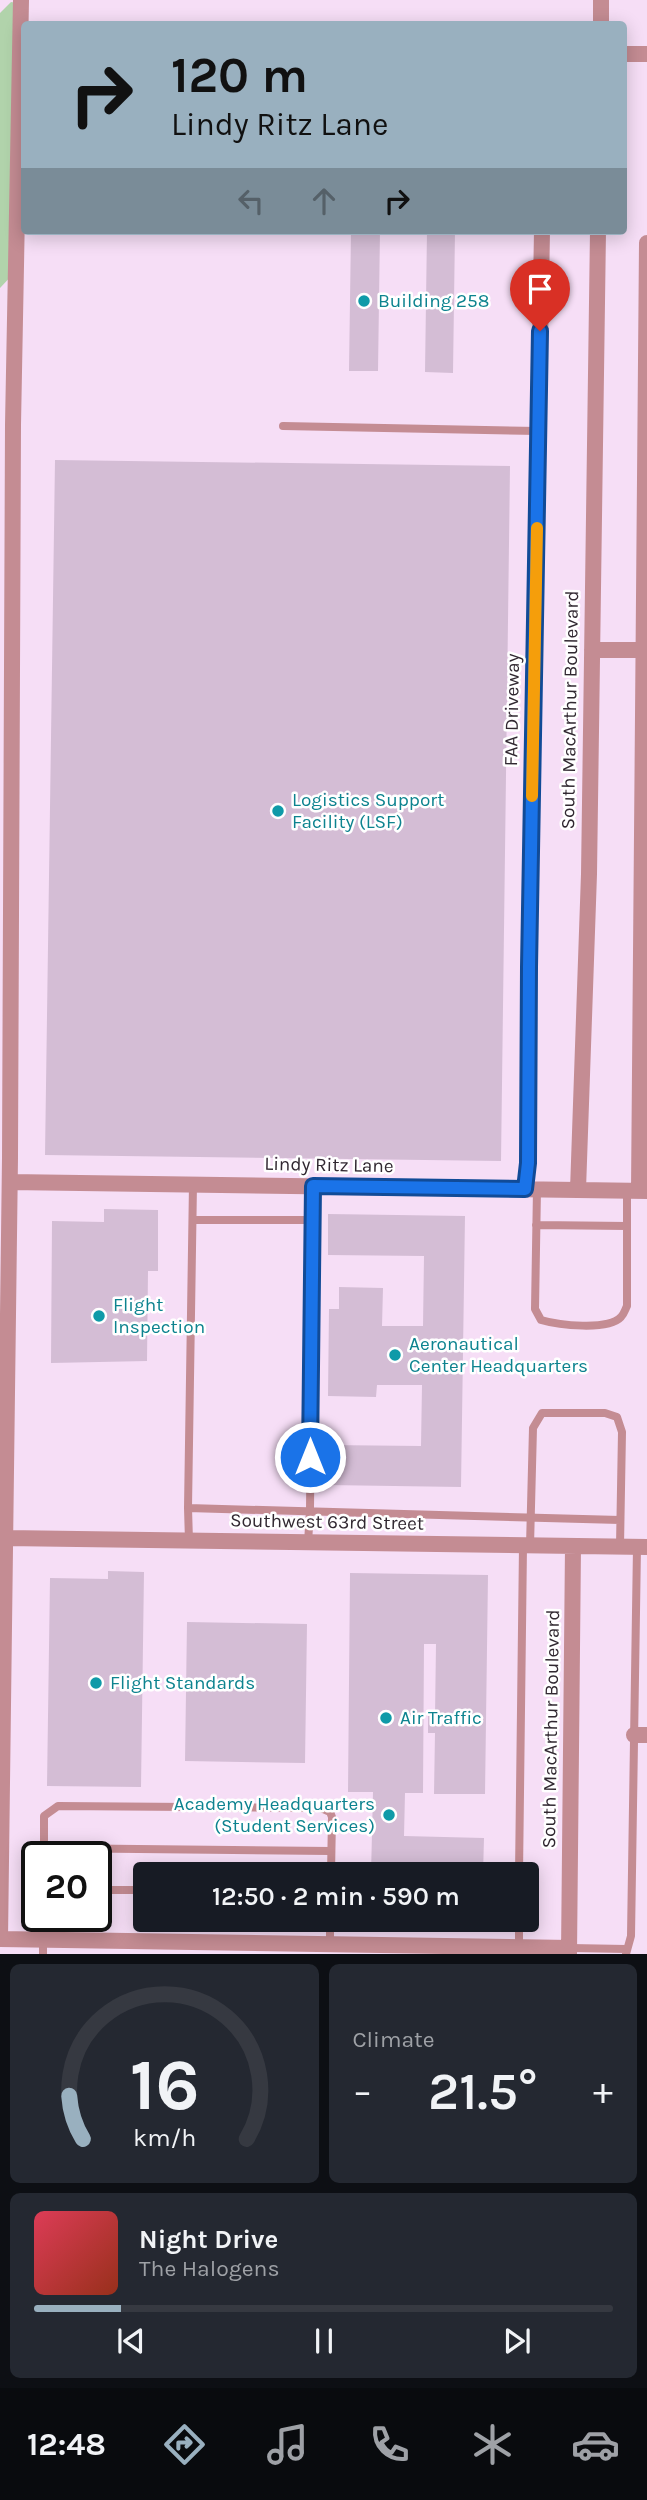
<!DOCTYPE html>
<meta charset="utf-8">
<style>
:root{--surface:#171b24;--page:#242831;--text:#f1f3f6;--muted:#9ea1a6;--line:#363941;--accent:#99b0bf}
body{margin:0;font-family:Karla,sans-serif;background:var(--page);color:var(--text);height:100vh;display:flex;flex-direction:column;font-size:26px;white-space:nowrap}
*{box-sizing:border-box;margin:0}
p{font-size:23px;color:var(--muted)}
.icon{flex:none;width:38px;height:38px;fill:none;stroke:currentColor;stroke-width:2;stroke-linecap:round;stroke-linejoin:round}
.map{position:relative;height:1954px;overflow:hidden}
.drawer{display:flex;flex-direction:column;gap:10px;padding:10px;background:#0d0f14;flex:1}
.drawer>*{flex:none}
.banner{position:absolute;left:21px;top:21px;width:606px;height:214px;border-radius:7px;box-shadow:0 4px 18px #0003;background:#99b0bf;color:#111;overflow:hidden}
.speed{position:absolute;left:21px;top:1841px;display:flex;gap:14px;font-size:35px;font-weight:700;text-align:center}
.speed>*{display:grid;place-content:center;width:91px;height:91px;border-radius:50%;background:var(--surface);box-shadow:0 4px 18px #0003;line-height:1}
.speed .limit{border:4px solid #111;border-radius:10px;background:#fff;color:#111}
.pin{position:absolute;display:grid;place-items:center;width:60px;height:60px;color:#fff;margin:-72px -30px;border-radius:50% 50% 50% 0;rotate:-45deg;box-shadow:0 0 7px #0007}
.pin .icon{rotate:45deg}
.me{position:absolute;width:77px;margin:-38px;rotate:0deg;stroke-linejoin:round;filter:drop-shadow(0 0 5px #0008)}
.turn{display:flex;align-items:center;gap:24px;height:147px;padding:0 35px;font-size:32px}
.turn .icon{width:91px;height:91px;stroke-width:2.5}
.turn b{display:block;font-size:49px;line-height:60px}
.lanes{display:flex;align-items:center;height:66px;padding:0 35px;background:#0003;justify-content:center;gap:35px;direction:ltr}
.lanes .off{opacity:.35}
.big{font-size:52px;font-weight:600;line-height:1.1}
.drawer .card{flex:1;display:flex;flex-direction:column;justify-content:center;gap:10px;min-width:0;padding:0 24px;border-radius:10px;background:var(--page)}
.drawer .dial{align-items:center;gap:0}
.dial svg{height:182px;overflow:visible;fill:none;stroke:var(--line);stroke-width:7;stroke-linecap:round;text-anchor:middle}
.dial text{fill:var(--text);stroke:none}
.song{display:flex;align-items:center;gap:21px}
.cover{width:84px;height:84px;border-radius:10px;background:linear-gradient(135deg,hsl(350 70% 55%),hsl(10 70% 35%))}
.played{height:7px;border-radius:4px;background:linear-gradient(90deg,var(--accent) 15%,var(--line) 15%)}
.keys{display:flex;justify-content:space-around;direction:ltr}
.heat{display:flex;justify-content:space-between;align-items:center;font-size:38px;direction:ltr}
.drawer .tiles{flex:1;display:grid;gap:10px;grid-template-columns:1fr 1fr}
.card:last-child{grid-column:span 2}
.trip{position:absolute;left:133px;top:1862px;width:406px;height:70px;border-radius:7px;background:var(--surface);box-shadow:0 4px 18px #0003;font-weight:600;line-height:70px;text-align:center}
.menu{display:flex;height:112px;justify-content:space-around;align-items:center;background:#090b0e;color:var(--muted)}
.menu .icon{width:49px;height:49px}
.menu .selected{color:var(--accent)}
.menu b{font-size:32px;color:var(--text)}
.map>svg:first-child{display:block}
</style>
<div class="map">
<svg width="647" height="1954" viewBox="0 0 647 1954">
<rect width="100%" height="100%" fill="#f6def6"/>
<!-- green -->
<path fill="#b1d3ab" d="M11,2L17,3L16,271L0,288V13Z"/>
<!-- building -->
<path fill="#d4bdd5" d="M351,231H380L378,371H349Z
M427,231H455L453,373L425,372Z
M55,460L510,466L501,1161L45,1155Z
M104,1209L158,1210V1271H148L147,1361L51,1363L52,1221L104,1222Z
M328,1214L465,1216L461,1487L327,1485L328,1445L421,1446L422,1385H377L376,1397L328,1396L329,1309H339V1287L383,1288L382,1326H423L424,1256L328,1255Z
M108,1571L144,1572L141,1787L47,1786L50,1578L108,1579Z
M350,1573L488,1575L485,1794H434L435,1733H428V1716H435L436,1644H424L423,1793H405L404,1836L484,1838L483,1874H371L373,1792H348Z
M187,1622L307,1624L305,1763L185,1761Z"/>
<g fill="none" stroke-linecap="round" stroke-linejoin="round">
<!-- lane -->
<path stroke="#c48c93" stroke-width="8" d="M283,426L538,431
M537,1189L535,1309L541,1320C558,1325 608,1331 621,1317C624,1314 625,1310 627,1306V1190
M193,1220H313
M536,1225L627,1226
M188,1508L193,1184
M189,1541L188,1508L620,1520
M308,1543L310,1510L313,1186
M530,1546L533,1428L542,1413H605L617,1417L622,1432L620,1546
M44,1848L331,1851
M44,1857V1816L58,1806L321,1808L330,1812L332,1817L331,1874
M519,1874L523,1546
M96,1890H145
M330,1943V1920
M519,1947V1920
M570,1948L626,1949
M43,1954V1916
M626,1954L631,1936L637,1547"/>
<!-- street -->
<path stroke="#c48c93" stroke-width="16" d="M21,0L13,425L10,1158L0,1939L570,1948
M601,24V0
M623,54H647
M592,650H647
M10,1182L647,1191
M525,1189L528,1163L529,967L542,231
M578,1190L589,874L598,231
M639,1190L647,243
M6,1538L647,1547
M634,1735H647
M569,1954L573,1546"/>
</g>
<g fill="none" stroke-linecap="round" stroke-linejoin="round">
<defs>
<path id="route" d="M310,1457L313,1186L525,1189L528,1163L529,967L540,331"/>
</defs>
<!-- route casing -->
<use href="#route" stroke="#114b97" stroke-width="18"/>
<!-- route -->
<use href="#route" stroke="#1a73e8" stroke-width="12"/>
<!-- slow -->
<path stroke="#f59e0b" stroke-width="12" d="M532,796L537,528"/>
</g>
<!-- markers -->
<g fill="#0f9aa8" stroke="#fff" stroke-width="2.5">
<circle cx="364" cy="301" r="7"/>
<circle cx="278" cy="811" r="7"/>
<circle cx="99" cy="1316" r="7"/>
<circle cx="395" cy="1355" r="7"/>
<circle cx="96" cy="1683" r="7"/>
<circle cx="386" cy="1718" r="7"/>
<circle cx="389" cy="1815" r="7"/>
</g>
<g text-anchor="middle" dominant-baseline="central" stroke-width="5" stroke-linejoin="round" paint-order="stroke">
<!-- culture labels -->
<g font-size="19" fill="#0d838f" stroke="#fff" text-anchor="start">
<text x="378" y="301">Building 258</text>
<text x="292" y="800">Logistics Support<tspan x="292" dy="22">Facility (LSF)</tspan></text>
<text x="113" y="1305">Flight<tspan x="113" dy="22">Inspection</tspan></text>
<text x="409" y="1344">Aeronautical<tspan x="409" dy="22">Center Headquarters</tspan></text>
<text x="110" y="1683">Flight Standards</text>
<text x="400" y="1718">Air Traffic</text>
<text x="375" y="1804" text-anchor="end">Academy Headquarters<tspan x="375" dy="22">(Student Services)</tspan></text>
</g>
<!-- street labels -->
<g font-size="19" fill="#312831" stroke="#fff">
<text transform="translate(512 710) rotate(-89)">FAA Driveway</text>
<text transform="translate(570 710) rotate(-89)">South MacArthur Boulevard</text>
<text transform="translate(329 1165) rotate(1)">Lindy Ritz Lane</text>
<text transform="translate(327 1522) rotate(1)">Southwest 63rd Street</text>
<text transform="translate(551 1729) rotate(-89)">South MacArthur Boulevard</text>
</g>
</g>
</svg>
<div class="speed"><div class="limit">20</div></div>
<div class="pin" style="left:540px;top:331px;background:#d93025"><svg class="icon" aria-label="arrive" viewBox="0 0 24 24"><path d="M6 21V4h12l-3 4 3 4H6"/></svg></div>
<svg class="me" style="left:310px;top:1457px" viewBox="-20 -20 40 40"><circle r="17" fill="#1a73e8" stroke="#fff" stroke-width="3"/><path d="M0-11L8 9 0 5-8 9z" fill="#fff"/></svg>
<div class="trip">12:50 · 2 min · 590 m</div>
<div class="banner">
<div class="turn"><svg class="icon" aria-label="right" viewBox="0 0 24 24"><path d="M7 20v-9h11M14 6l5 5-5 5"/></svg><div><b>120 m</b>Lindy Ritz Lane</div></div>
<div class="lanes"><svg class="icon off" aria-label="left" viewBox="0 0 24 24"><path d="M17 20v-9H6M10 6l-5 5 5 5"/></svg><svg class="icon off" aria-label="ahead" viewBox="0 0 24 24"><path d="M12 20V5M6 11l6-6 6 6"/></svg><svg class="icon" aria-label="right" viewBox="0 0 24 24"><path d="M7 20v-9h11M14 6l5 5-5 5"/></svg></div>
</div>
</div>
<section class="drawer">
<div class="tiles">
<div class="card dial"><svg viewBox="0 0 100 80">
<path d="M14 69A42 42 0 1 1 86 69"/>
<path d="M14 69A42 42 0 0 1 8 50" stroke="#99b0bf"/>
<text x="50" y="56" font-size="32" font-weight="700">16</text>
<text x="50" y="72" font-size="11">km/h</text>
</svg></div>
<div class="card"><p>Climate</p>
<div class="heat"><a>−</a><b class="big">21.5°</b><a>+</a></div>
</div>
<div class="card">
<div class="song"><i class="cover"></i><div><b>Night Drive</b><p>The Halogens</p></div></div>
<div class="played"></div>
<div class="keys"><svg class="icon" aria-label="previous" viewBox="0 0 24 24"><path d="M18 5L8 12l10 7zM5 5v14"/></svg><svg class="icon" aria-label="pause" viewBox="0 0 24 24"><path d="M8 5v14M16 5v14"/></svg><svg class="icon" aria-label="next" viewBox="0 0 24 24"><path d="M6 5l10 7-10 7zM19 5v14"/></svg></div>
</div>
</div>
</section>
<nav class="menu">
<b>12:48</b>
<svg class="icon selected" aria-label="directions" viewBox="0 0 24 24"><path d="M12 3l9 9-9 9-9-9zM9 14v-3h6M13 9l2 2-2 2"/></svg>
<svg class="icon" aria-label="music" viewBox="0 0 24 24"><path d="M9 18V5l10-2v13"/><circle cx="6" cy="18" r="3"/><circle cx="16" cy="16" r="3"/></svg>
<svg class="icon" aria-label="phone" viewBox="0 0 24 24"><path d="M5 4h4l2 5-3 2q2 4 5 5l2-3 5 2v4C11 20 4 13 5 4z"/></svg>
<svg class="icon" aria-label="climate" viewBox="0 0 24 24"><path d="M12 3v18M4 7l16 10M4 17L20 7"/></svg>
<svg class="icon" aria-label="car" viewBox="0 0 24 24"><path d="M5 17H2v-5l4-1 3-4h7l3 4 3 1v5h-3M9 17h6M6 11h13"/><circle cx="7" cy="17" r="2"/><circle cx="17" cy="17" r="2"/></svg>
</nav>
